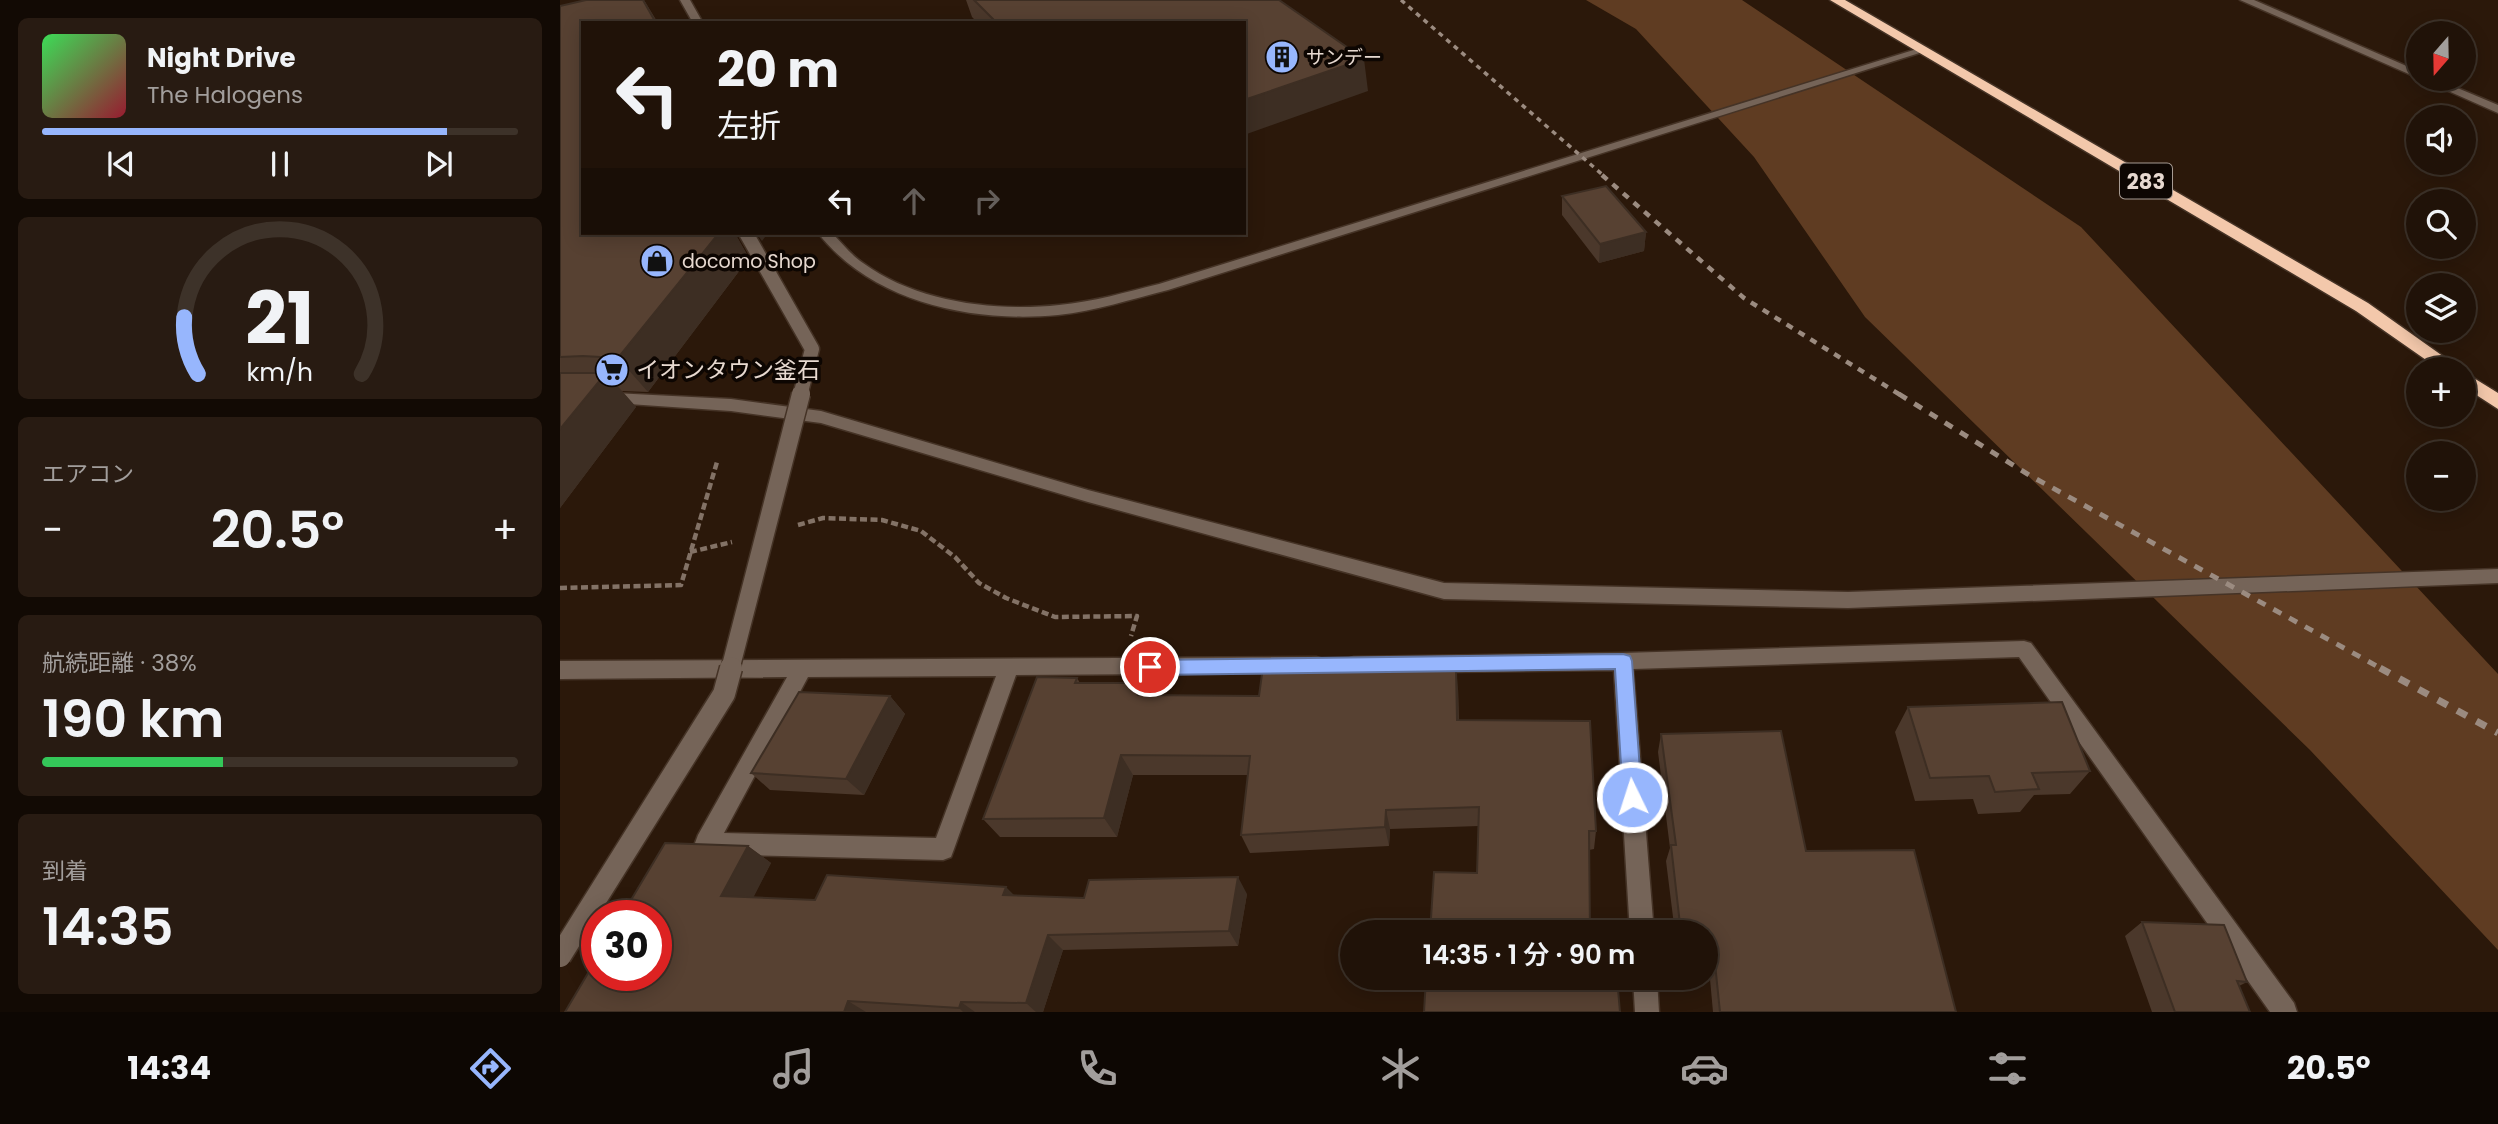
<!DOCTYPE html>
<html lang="ja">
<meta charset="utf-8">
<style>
:root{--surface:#201208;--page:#281b12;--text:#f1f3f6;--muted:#a29e9c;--line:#3d3229;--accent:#97b6fd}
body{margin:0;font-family:Poppins,"Noto Sans JP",sans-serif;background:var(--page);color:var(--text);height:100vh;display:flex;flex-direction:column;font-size:26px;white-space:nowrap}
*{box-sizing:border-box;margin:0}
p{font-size:23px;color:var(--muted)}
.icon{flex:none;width:38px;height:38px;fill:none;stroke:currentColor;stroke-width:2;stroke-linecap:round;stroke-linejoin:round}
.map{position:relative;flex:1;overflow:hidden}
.panel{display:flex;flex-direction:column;gap:18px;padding:18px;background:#120a04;width:560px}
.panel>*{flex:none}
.guide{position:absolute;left:21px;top:21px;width:665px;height:214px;border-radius:0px;box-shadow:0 4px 18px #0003,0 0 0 2px var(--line);background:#201208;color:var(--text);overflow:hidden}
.needle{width:46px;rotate:200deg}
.fabs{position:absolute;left:1846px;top:21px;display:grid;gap:14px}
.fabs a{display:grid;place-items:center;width:70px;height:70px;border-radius:50%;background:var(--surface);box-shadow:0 4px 18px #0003,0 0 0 2px var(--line);font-size:35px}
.speed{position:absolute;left:21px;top:900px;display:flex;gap:14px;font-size:35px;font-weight:700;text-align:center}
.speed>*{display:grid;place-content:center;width:91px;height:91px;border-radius:50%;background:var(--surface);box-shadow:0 4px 18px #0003,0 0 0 2px var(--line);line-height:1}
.speed .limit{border:10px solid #d22;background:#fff;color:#111}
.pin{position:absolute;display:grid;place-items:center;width:60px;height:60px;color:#fff;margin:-30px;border:4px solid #fff;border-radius:50%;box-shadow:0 2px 7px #0007}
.me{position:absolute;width:77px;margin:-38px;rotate:356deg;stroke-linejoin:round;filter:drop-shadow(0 0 5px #0008)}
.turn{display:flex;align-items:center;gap:24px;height:147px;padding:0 21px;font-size:32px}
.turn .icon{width:91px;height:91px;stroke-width:2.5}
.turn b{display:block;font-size:49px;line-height:60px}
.lanes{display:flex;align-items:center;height:66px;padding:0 21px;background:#0003;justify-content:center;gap:35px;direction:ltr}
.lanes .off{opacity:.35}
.big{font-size:52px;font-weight:600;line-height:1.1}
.panel .card{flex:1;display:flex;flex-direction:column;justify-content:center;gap:10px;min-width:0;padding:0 24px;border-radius:10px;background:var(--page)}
.panel .dial{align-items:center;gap:0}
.dial svg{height:182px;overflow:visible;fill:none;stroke:var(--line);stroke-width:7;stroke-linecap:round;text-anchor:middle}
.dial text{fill:var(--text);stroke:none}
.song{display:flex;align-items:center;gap:21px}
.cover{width:84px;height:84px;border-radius:10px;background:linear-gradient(135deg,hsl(130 70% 55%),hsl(350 70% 35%))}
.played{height:7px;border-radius:4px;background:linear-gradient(90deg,var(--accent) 85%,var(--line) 85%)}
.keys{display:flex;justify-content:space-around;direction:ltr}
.heat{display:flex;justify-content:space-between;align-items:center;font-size:38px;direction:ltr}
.charge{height:10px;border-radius:5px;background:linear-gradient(90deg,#34c759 38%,var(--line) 0)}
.trip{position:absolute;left:780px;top:920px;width:378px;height:70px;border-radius:35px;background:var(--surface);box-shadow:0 4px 18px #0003,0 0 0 2px var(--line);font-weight:600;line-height:70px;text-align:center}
.tab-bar{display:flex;height:112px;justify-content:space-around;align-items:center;background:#0d0703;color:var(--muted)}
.tab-bar .icon{width:49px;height:49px}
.tab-bar .on{color:var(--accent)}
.tab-bar b{font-size:32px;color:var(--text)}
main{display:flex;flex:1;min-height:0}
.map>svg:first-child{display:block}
</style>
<main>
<section class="panel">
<div class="card">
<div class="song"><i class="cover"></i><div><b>Night Drive</b><p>The Halogens</p></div></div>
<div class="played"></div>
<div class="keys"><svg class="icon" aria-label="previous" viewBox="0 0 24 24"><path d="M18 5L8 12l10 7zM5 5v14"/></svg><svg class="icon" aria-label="pause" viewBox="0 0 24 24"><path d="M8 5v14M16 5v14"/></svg><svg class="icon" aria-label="next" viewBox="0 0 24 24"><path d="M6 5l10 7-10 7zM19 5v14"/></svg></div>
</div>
<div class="card dial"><svg viewBox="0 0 100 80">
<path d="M14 69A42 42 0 1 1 86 69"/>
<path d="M14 69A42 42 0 0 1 8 44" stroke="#97b6fd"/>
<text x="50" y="56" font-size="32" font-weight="700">21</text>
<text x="50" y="72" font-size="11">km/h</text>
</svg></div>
<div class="card"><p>エアコン</p>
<div class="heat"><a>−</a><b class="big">20.5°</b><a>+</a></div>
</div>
<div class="card"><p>航続距離 · 38%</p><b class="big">190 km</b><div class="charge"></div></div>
<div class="card"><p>到着</p><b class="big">14:35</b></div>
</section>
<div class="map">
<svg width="1938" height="1012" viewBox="0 0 1938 1012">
<rect width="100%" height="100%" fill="#2b180a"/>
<!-- forest -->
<path fill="#5f3c22" d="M1026,0H1182L1521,227L1938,674V950L1750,750L1305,317L1194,157L1076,29Z"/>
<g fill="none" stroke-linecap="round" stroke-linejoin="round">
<defs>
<path id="minor" d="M120,0H130L143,23H133Z
M1680,0H1694L1858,71V78Z
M1360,48L1369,50L608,290C572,299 535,311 498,315C413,323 313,303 258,233H272C282,243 291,255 303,263C356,302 435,312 499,305C533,302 566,292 599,284Z
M1861,79H1876L1938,105V113Z
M54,393L171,399L261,411L528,490L884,583L1288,592L1938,569V583L1288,608L884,599L528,502L261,423L171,411L54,403L0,405V395Z
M1464,641L1471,643L1734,1003L1737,1012H1710L1459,657L1073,669L1094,933H1070L1054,670L794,673L787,671L784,665L787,659L794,657L1063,653Z
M756,657L763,659L766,665L763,671L756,673L456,675L394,849L391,857L383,860L146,854L138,851L135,843L138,835L227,677L0,679V661ZM436,676L376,838L164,833L248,677Z
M1073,978H1097L1099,1012H1075Z"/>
<path id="highway" d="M1270,0H1285L1808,303L1901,369H1879L1796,311Z
M1904,372L1938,393V409L1904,387Z"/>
</defs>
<!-- minor casing -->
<use href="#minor" stroke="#453326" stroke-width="3"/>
<!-- highway casing -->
<use href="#highway" stroke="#453326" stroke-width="3"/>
<!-- path -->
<path stroke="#837266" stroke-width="4.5" stroke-dasharray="7 3.5" stroke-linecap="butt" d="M238,525L263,518L322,520L361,531L395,557L419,583L446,598L495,617L577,616L571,636
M130,552L172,542
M0,588L121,585L157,462"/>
<!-- minor -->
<use href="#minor" fill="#756458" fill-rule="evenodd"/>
<!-- highway -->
<use href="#highway" fill="#f3c8ab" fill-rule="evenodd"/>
<!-- rail-far3 -->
<path stroke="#9b8b80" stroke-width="3.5" stroke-dasharray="5 5" stroke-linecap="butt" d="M841,0L1044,176"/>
<!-- rail-far2 -->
<path stroke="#9b8b80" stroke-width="4.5" stroke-dasharray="7 7" stroke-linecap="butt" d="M1042,175L1184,298L1342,396"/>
<!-- rail-far1 -->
<path stroke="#9b8b80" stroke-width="5" stroke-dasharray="9 9" stroke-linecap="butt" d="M1339,394L1469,475L1824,670"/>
<!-- rail -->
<path stroke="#9b8b80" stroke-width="7" stroke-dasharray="11 11" stroke-linecap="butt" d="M1820,668L1938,733"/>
<defs>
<path id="minor-bridge-far2" d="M186,233L252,349L240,396"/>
<path id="minor-bridge-far1" d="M170,670L241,394"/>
<path id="minor-bridge" d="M0,956L164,694L171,668"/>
</defs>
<!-- minor-bridge-far2 casing -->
<use href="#minor-bridge-far2" stroke="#453326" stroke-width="17" stroke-linecap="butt"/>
<!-- minor-bridge-far1 casing -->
<use href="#minor-bridge-far1" stroke="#453326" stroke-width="21" stroke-linecap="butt"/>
<!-- minor-bridge casing -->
<use href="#minor-bridge" stroke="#453326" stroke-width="25" stroke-linecap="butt"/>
<!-- minor-bridge-far2 -->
<use href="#minor-bridge-far2" stroke="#756458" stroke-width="14"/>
<!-- minor-bridge-far1 -->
<use href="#minor-bridge-far1" stroke="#756458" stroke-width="18"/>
<!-- minor-bridge -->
<use href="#minor-bridge" stroke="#756458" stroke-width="22"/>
</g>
<!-- wall -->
<path fill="#4b382b" d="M26,0H84L98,23H23L177,237L189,258L88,392L62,391L76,407L0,508V6Z
M406,0H719L808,91L684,23H418L412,17Z
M1002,196L1086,232L1084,251L1039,263L1002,215Z
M818,672L898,688L899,720L1036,831L1034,849L917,873L919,826L830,829L829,846L690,853L681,835L688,775H573L557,837H440L423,819L517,678L520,683H581L588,695L699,696Z
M330,696L345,714L304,795L210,790L191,773Z
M1348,707L1530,771L1510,794L1474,795L1460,812L1418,814L1413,799L1355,801L1335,732Z
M1101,734L1246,851L1396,1012H1153L1149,968H1146V933H1115L1106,861L1110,848L1098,752Z
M188,846L211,863L193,897L255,900L455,895L524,898L687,894L678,946L503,950L483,1012H5Z
M1582,922L1687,982L1679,986L1690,1012H1592L1565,936Z"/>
<!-- shaded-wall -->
<path fill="#3d2e23" d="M804,59L808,91L684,135V100Z
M1086,232L1084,251L1039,263L1040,244Z
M159,233H178L177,237L189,258L88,392L58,358Z
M196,233H208L202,241Z
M46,373L76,407L0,508V429Z
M896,668L898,688L899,740L897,720Z
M581,683L592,703L578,695Z
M330,696L345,714L304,795L286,779Z
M561,755L573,775L557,837L544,818Z
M826,810L830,829L829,846L825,827Z
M188,846L211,863L186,912L161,896Z
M678,877L687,894L678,946L669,931Z
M446,887L462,903L443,895Z
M488,935L503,950L483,1012H476L466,1003Z
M288,1001L306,1012H284Z
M401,1002L415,1012H403L399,1008Z"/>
<!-- building -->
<path fill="#574132" stroke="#3d2e23" stroke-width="2" d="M26,0H83L96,23H23V233H159L58,358L23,356L0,357V6Z
M414,0H719L804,59L684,100V23H437Z
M1046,186L1086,232L1040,244L1002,196Z
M0,373H46L0,429Z
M816,661L815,672L896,668L897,720L1030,721L1036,831H1029L1030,933H870L874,872L917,873L919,807L826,810L825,827L681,835L690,756L561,755L544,818L423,819L477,677L517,678L515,683H581L578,695L699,696L703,667Z
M239,692L330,696L286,779L191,773Z
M1502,702L1530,771L1472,773L1479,789L1435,792L1429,776L1370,778L1348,707Z
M1221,731L1246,851L1354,850L1396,1012H1160L1154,954H1146V933H1121L1111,845H1116L1101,734Z
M105,843L188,846L161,896L255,900L267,875L446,887L443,895L524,898L529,880L678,877L669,931L488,935L466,1003L401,1002L399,1008L288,1001L284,1012H5L37,958V975H96V915H62Z
M1582,922L1664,925L1687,982L1677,981L1690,1012H1615Z
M866,978H1057L1060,1012H864Z"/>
<!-- route -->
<path fill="#97b6fd" stroke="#6276a4" stroke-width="2" d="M1063,654L1070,656L1072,661L1082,797L1079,804L1072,806L1065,804L1063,797L1055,669L590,675L584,673L581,667L584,662L590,660Z"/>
<!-- icons -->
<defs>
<symbol id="building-disc" viewBox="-11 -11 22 22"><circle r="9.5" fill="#97b6fd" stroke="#0d0602"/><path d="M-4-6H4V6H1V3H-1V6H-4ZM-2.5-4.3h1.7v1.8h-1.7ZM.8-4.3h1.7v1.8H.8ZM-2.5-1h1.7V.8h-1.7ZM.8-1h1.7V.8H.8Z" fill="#111"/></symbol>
<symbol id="shop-disc" viewBox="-11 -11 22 22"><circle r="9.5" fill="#97b6fd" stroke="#0d0602"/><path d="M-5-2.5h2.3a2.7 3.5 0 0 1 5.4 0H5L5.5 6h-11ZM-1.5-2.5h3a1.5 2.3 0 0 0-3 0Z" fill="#111"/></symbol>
<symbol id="supermarket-disc" viewBox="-11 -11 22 22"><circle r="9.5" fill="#97b6fd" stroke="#0d0602"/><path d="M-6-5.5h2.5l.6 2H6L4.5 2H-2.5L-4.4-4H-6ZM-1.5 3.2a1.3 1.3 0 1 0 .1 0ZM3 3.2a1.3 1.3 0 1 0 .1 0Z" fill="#111"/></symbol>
</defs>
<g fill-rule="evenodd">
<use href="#building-disc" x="703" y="38" width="38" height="38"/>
<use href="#shop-disc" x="78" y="242" width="38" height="38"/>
<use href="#supermarket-disc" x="33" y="351" width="38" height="38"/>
</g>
<g text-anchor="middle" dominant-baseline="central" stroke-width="7" stroke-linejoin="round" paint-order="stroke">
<!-- far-poi labels -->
<g font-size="19" fill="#e7d9d0" stroke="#0d0602" text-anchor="start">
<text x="746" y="57">サンデー</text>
<text x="122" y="261">docomo Shop</text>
</g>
<!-- shield labels -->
<rect fill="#0d0602" stroke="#a69a92" stroke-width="2" x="1560" y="163.5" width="52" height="35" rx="5"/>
<g font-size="21" font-weight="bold" fill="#e7d9d0">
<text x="1586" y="181">283</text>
</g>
<!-- poi labels -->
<g font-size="23" fill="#e7d9d0" stroke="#0d0602" text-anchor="start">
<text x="76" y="370">イオンタウン釜石</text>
</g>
</g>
</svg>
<div class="fabs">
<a><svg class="needle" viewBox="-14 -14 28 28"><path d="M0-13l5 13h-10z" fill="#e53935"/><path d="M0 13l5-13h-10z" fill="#a29e9c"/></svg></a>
<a><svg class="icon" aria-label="sound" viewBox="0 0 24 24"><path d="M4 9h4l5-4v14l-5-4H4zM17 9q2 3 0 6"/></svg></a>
<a><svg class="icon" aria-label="search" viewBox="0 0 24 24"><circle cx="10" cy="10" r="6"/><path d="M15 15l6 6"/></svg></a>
<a><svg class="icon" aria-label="layers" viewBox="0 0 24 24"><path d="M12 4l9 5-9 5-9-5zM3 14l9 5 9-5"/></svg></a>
<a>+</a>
<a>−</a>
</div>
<div class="speed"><div class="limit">30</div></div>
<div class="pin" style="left:590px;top:667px;background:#d93025"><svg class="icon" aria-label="arrive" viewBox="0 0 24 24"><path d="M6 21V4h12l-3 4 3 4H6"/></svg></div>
<svg class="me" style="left:1072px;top:797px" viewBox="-20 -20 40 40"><circle r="17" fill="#97b6fd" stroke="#fff" stroke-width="3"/><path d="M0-11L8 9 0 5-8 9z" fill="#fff"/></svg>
<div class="trip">14:35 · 1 分 · 90 m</div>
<div class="guide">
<div class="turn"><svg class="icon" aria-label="left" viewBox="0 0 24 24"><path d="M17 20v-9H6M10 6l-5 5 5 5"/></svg><div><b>20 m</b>左折</div></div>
<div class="lanes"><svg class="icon" aria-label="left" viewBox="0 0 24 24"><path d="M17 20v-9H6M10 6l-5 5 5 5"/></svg><svg class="icon off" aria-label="ahead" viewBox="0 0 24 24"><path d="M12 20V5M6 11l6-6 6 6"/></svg><svg class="icon off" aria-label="right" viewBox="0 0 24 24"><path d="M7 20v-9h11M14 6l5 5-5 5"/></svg></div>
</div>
</div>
</main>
<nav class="tab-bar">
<b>14:34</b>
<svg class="icon on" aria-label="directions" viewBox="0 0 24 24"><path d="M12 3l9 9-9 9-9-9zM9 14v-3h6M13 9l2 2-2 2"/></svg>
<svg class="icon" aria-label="music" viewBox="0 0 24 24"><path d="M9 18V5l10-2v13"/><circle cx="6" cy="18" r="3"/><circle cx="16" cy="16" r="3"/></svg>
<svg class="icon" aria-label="phone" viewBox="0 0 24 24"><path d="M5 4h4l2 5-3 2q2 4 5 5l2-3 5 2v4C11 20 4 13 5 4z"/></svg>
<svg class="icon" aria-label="climate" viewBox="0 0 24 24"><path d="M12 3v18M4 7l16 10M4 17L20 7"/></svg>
<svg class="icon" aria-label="car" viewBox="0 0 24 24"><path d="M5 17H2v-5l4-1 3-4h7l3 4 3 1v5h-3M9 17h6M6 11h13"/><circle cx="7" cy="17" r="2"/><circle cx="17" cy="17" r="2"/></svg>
<svg class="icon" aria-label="filters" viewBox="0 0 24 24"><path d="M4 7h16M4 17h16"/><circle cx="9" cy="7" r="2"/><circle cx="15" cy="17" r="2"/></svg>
<b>20.5°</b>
</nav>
